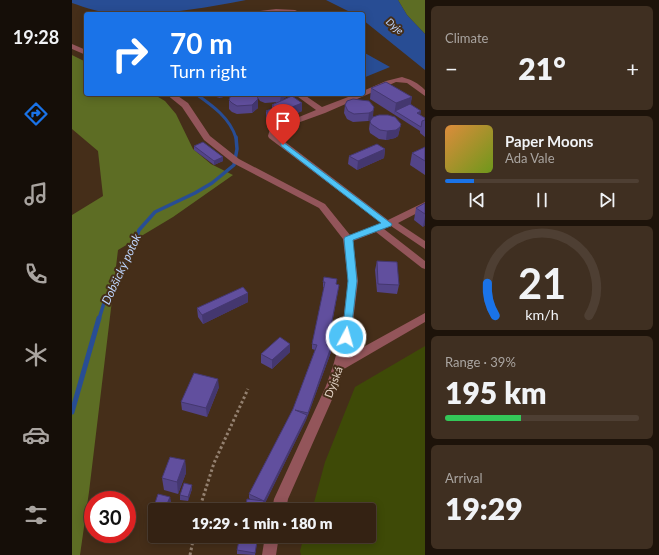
<!DOCTYPE html>
<meta charset="utf-8">
<style>
:root{--surface:#342213;--page:#3f2f21;--text:#f1f3f6;--muted:#a9a4a0;--line:#4e3f33;--accent:#1a73e8}
body{margin:0;font-family:Lato,sans-serif;background:var(--page);color:var(--text);height:100vh;display:flex;flex-direction:column;font-size:15px;white-space:nowrap}
*{box-sizing:border-box;margin:0}
p{font-size:13px;color:var(--muted)}
.icon{flex:none;width:22px;height:22px;fill:none;stroke:currentColor;stroke-width:2;stroke-linecap:round;stroke-linejoin:round}
.map{position:relative;flex:1;overflow:hidden}
.panel{display:flex;flex-direction:column;gap:6px;padding:6px;background:#1d130a;width:234px}
.panel>*{flex:none}
.banner{position:absolute;left:12px;top:12px;width:281px;height:84px;border-radius:4px;box-shadow:0 2px 10px #0003,0 0 0 1px var(--line);background:#1a73e8;color:#fff;overflow:hidden}
.speed{position:absolute;left:12px;top:491px;display:flex;gap:8px;font-size:20px;font-weight:700;text-align:center}
.speed>*{display:grid;place-content:center;width:52px;height:52px;border-radius:50%;background:var(--surface);box-shadow:0 2px 10px #0003,0 0 0 1px var(--line);line-height:1}
.speed .limit{border:6px solid #d22;background:#fff;color:#111}
.pin{position:absolute;display:grid;place-items:center;width:34px;height:34px;color:#fff;margin:-41px -17px;border-radius:50% 50% 50% 0;rotate:-45deg;box-shadow:0 0 4px #0007}
.pin .icon{rotate:45deg}
.me{position:absolute;width:44px;margin:-22px;rotate:6deg;stroke-linejoin:round;filter:drop-shadow(0 0 3px #0008)}
.turn{display:flex;align-items:center;gap:14px;height:84px;padding:0 20px;font-size:18px}
.turn .icon{width:52px;height:52px;stroke-width:2.5}
.turn b{display:block;font-size:28px;line-height:34px}
.big{font-size:30px;font-weight:800;line-height:1.1}
.panel .tile{flex:1;display:flex;flex-direction:column;justify-content:center;gap:6px;min-width:0;padding:0 14px;border-radius:6px;background:var(--page)}
.panel .dial{align-items:center;gap:0}
.dial svg{height:104px;overflow:visible;fill:none;stroke:var(--line);stroke-width:7;stroke-linecap:round;text-anchor:middle}
.dial text{fill:var(--text);stroke:none}
.song{display:flex;align-items:center;gap:12px}
.cover{width:48px;height:48px;border-radius:6px;background:linear-gradient(135deg,hsl(30 70% 55%),hsl(80 70% 35%))}
.played{height:4px;border-radius:2px;background:linear-gradient(90deg,var(--accent) 15%,var(--line) 15%)}
.keys{display:flex;justify-content:space-around;direction:ltr}
.heat{display:flex;justify-content:space-between;align-items:center;font-size:22px;direction:ltr}
.charge{height:6px;border-radius:3px;background:linear-gradient(90deg,#34c759 39%,var(--line) 0)}
.trip{position:absolute;left:76px;top:503px;width:228px;height:40px;border-radius:4px;background:var(--surface);box-shadow:0 2px 10px #0003,0 0 0 1px var(--line);font-weight:800;line-height:40px;text-align:center}
main{display:flex;flex:1;min-height:0}
.dock{display:flex;flex-direction:column;width:72px;justify-content:space-around;align-items:center;background:#150e08;color:var(--muted)}
.dock .icon{width:28px;height:28px}
.dock .current{color:var(--accent)}
.dock b{font-size:18px;color:var(--text)}
.map>svg:first-child{display:block}
</style>
<main>
<nav class="dock">
<b>19:28</b>
<svg class="icon current" aria-label="directions" viewBox="0 0 24 24"><path d="M12 3l9 9-9 9-9-9zM9 14v-3h6M13 9l2 2-2 2"/></svg>
<svg class="icon" aria-label="music" viewBox="0 0 24 24"><path d="M9 18V5l10-2v13"/><circle cx="6" cy="18" r="3"/><circle cx="16" cy="16" r="3"/></svg>
<svg class="icon" aria-label="phone" viewBox="0 0 24 24"><path d="M5 4h4l2 5-3 2q2 4 5 5l2-3 5 2v4C11 20 4 13 5 4z"/></svg>
<svg class="icon" aria-label="climate" viewBox="0 0 24 24"><path d="M12 3v18M4 7l16 10M4 17L20 7"/></svg>
<svg class="icon" aria-label="car" viewBox="0 0 24 24"><path d="M5 17H2v-5l4-1 3-4h7l3 4 3 1v5h-3M9 17h6M6 11h13"/><circle cx="7" cy="17" r="2"/><circle cx="17" cy="17" r="2"/></svg>
<svg class="icon" aria-label="filters" viewBox="0 0 24 24"><path d="M4 7h16M4 17h16"/><circle cx="9" cy="7" r="2"/><circle cx="15" cy="17" r="2"/></svg>
</nav>
<div class="map">
<svg width="353" height="555" viewBox="0 0 353 555">
<rect width="100%" height="100%" fill="#452e19"/>
<!-- green -->
<path fill="#3e4a07" d="M353,346V555H229L228,551L232,536H297V510H240L253,462L283,387Z"/>
<!-- forest -->
<path fill="#5d6d24" d="M326,0H353V34L335,15Z
M0,55L14,62V94H81L93,101L104,114L121,149L139,164L161,175L101,217L46,250L17,492L8,555H0V215L31,196L26,151L0,129Z"/>
<!-- water -->
<path fill="#284d94" d="M0,0H174C132,8 88,16 45,14C30,13 14,8 0,3Z
M254,0H326L335,15L353,34V70L291,20V14H282Z
M291,52L318,67L291,78Z"/>
<g fill="none" stroke-linecap="round" stroke-linejoin="round">
<!-- stream-far2 -->
<path stroke="#284d94" stroke-width="3" d="M124,94C141,106 158,118 164,138"/>
<!-- stream-far1 -->
<path stroke="#284d94" stroke-width="3.5" d="M27,319L32,303L44,277L61,249L67,230L83,212L123,193L140,183L162,165L165,149L164,137"/>
<!-- stream -->
<path stroke="#284d94" stroke-width="5" d="M0,412L27,318"/>
<!-- path -->
<path stroke="#948170" stroke-width="3" stroke-dasharray="2.5 2.5" stroke-linecap="butt" d="M127,510L142,463L176,389
M118,555L122,536"/>
<!-- minor -->
<path fill="#93555a" fill-rule="evenodd" d="M204,9L223,10L231,14L211,12L177,14L180,12Z
M0,44L14,50V55L0,49Z
M330,77C340,80 346,83 353,90V96L335,83L324,82L253,113L206,130L204,135L316,220L353,202V209L326,223L353,241V249L319,226L312,229L353,261V269L350,268L304,232L281,241L286,281L279,337L275,356L353,313V322L272,369L266,386L216,499L214,510H200L202,499L254,386L261,366L269,337L276,281L271,239L247,208L161,163L132,140L110,107L94,94H103L116,103L138,136L167,159L253,204L278,235L309,223L197,138L196,136L198,129L244,110L222,94H231L250,107L284,94H291V91L314,81Z
M193,536H207L204,555H190Z"/>
</g>
<!-- wall -->
<path fill="#534488" d="M299,88L340,97L338,104L349,111L348,115L353,118V137L348,133V131L298,99Z
M137,94H161L148,98L137,95Z
M186,94H214V97L210,100L230,103V111L210,120L202,114V123L197,125L194,123V111L200,110V105L205,102L193,103L188,101L186,98V108L180,113L165,114L160,112L157,109V100L186,97Z
M281,99L301,116V117L329,124L326,136L323,138L314,140L307,139L298,133L297,129L298,121L299,120L296,121L281,122L275,119L272,113L273,105Z
M122,146L151,161L142,165L122,150Z
M353,147V175L338,165L340,153Z
M313,149L312,158L285,170L276,164L277,156Z
M353,203V225L351,227L342,220L344,208Z
M305,261L327,285L325,294L305,292L303,270Z
M251,282L267,285L256,346L259,347V352L234,420L192,505L191,510H173L178,499L177,498V494L221,409L243,350L240,349V344L252,287H251Z
M176,293V302L131,324L126,317L125,308Z
M218,344V352L200,369L189,363V354Z
M147,387L135,417L110,410L109,402Z
M113,460L114,473L106,494L92,490L90,478Z
M120,485V489L116,501L108,500V495Z
M99,501L95,510H93L83,507V503Z
M168,536H186L183,555L165,554V550Z"/>
<!-- shaded-wall -->
<path fill="#44376f" d="M148,94H161L148,98Z
M209,94H214V97L208,102Z
M340,97L338,109L323,111L322,115L324,103Z
M186,99V108L180,113V105Z
M230,103V111L210,120V111Z
M302,107L301,116L300,119L296,121L297,113Z
M202,111V123L197,125L198,113Z
M349,111L348,115L345,113Z
M329,124L326,136L323,138L314,140L315,131Z
M313,149L312,158L285,170L286,161Z
M151,157V161L142,165V161Z
M353,216V225L351,227Z
M176,293V302L131,324L130,315Z
M218,344V352L200,369V360Z
M259,347V352L235,418L236,413Z
M146,379L147,387L135,417L134,408Z
M235,415L234,420L192,505L191,510H190L192,501Z
M113,460L114,473L106,494L105,482Z
M120,485V489L116,501V497Z
M98,497L99,501L95,510L94,506Z"/>
<!-- building -->
<path fill="#614f9e" stroke="#44376f" d="M314,82L340,97L324,103L299,88Z
M163,94H183L185,96L186,99L180,105L165,106L160,103L157,100L158,97Z
M192,94H209L193,95Z
M220,96L230,103L210,111L200,105Z
M281,99L297,101L302,107L301,111L297,113L282,114L276,111L273,105L275,101Z
M338,104L349,111L345,113L353,118V120L350,121L349,127L323,111Z
M199,109L202,111L198,113L194,111Z
M307,115H316L323,117L329,124L328,127L324,130L315,131L308,130L299,124L298,121L301,117Z
M131,142L151,157L142,161L122,146Z
M305,144L313,149L286,161L277,156Z
M353,147V161L340,153Z
M353,203V214L344,208Z
M305,261L325,262L327,285L306,284Z
M252,277L265,279L264,284L267,285L255,346L259,347L236,413L223,410L235,415L192,501L177,494L221,409L245,345L240,344L253,282H251Z
M171,287L176,293L130,315L125,308Z
M208,337L218,344L200,360L189,354Z
M122,373L146,379L134,408L109,402Z
M98,457L113,460L105,482L90,478Z
M112,483L120,485L116,497L108,495Z
M86,494L98,497L94,506L83,503Z
M175,499L192,501L190,510H173Z
M168,536H186L183,553L165,550Z"/>
<!-- route -->
<path fill="#4fc3f7" stroke="#337fa1" d="M211,142L320,224L319,226L281,240L285,281L278,340H271L270,337L276,281L272,239L273,237L309,223L209,146V143Z"/>
<g text-anchor="middle" dominant-baseline="central" stroke-width="4" stroke-linejoin="round" paint-order="stroke">
<!-- far-water labels -->
<g font-size="10" font-style="italic" fill="#bdd4fc" stroke="#452e19">
<text transform="translate(323 26) rotate(41)">Dyje</text>
</g>
<!-- street labels -->
<g font-size="11" fill="#e5d6c9" stroke="#452e19">
<text transform="translate(261 382) rotate(-69)">Dyjská</text>
</g>
<!-- water labels -->
<g font-size="12" font-style="italic" fill="#bdd4fc" stroke="#452e19">
<text transform="translate(49 269) rotate(-65)">Dobšický potok</text>
</g>
</g>
</svg>
<div class="speed"><div class="limit">30</div></div>
<div class="pin" style="left:211px;top:145px;background:#d93025"><svg class="icon" aria-label="arrive" viewBox="0 0 24 24"><path d="M6 21V4h12l-3 4 3 4H6"/></svg></div>
<svg class="me" style="left:274px;top:337px" viewBox="-20 -20 40 40"><circle r="17" fill="#4fc3f7" stroke="#fff" stroke-width="3"/><path d="M0-11L8 9 0 5-8 9z" fill="#fff"/></svg>
<div class="trip">19:29 · 1 min · 180 m</div>
<div class="banner">
<div class="turn"><svg class="icon" aria-label="right" viewBox="0 0 24 24"><path d="M7 20v-9h11M14 6l5 5-5 5"/></svg><div><b>70 m</b>Turn right</div></div>
</div>
</div>
<section class="panel">
<div class="tile"><p>Climate</p>
<div class="heat"><a>−</a><b class="big">21°</b><a>+</a></div>
</div>
<div class="tile">
<div class="song"><i class="cover"></i><div><b>Paper Moons</b><p>Ada Vale</p></div></div>
<div class="played"></div>
<div class="keys"><svg class="icon" aria-label="previous" viewBox="0 0 24 24"><path d="M18 5L8 12l10 7zM5 5v14"/></svg><svg class="icon" aria-label="pause" viewBox="0 0 24 24"><path d="M8 5v14M16 5v14"/></svg><svg class="icon" aria-label="next" viewBox="0 0 24 24"><path d="M6 5l10 7-10 7zM19 5v14"/></svg></div>
</div>
<div class="tile dial"><svg viewBox="0 0 100 80">
<path d="M14 69A42 42 0 1 1 86 69"/>
<path d="M14 69A42 42 0 0 1 8 44" stroke="#1a73e8"/>
<text x="50" y="56" font-size="32" font-weight="700">21</text>
<text x="50" y="72" font-size="11">km/h</text>
</svg></div>
<div class="tile"><p>Range · 39%</p><b class="big">195 km</b><div class="charge"></div></div>
<div class="tile"><p>Arrival</p><b class="big">19:29</b></div>
</section>
</main>
